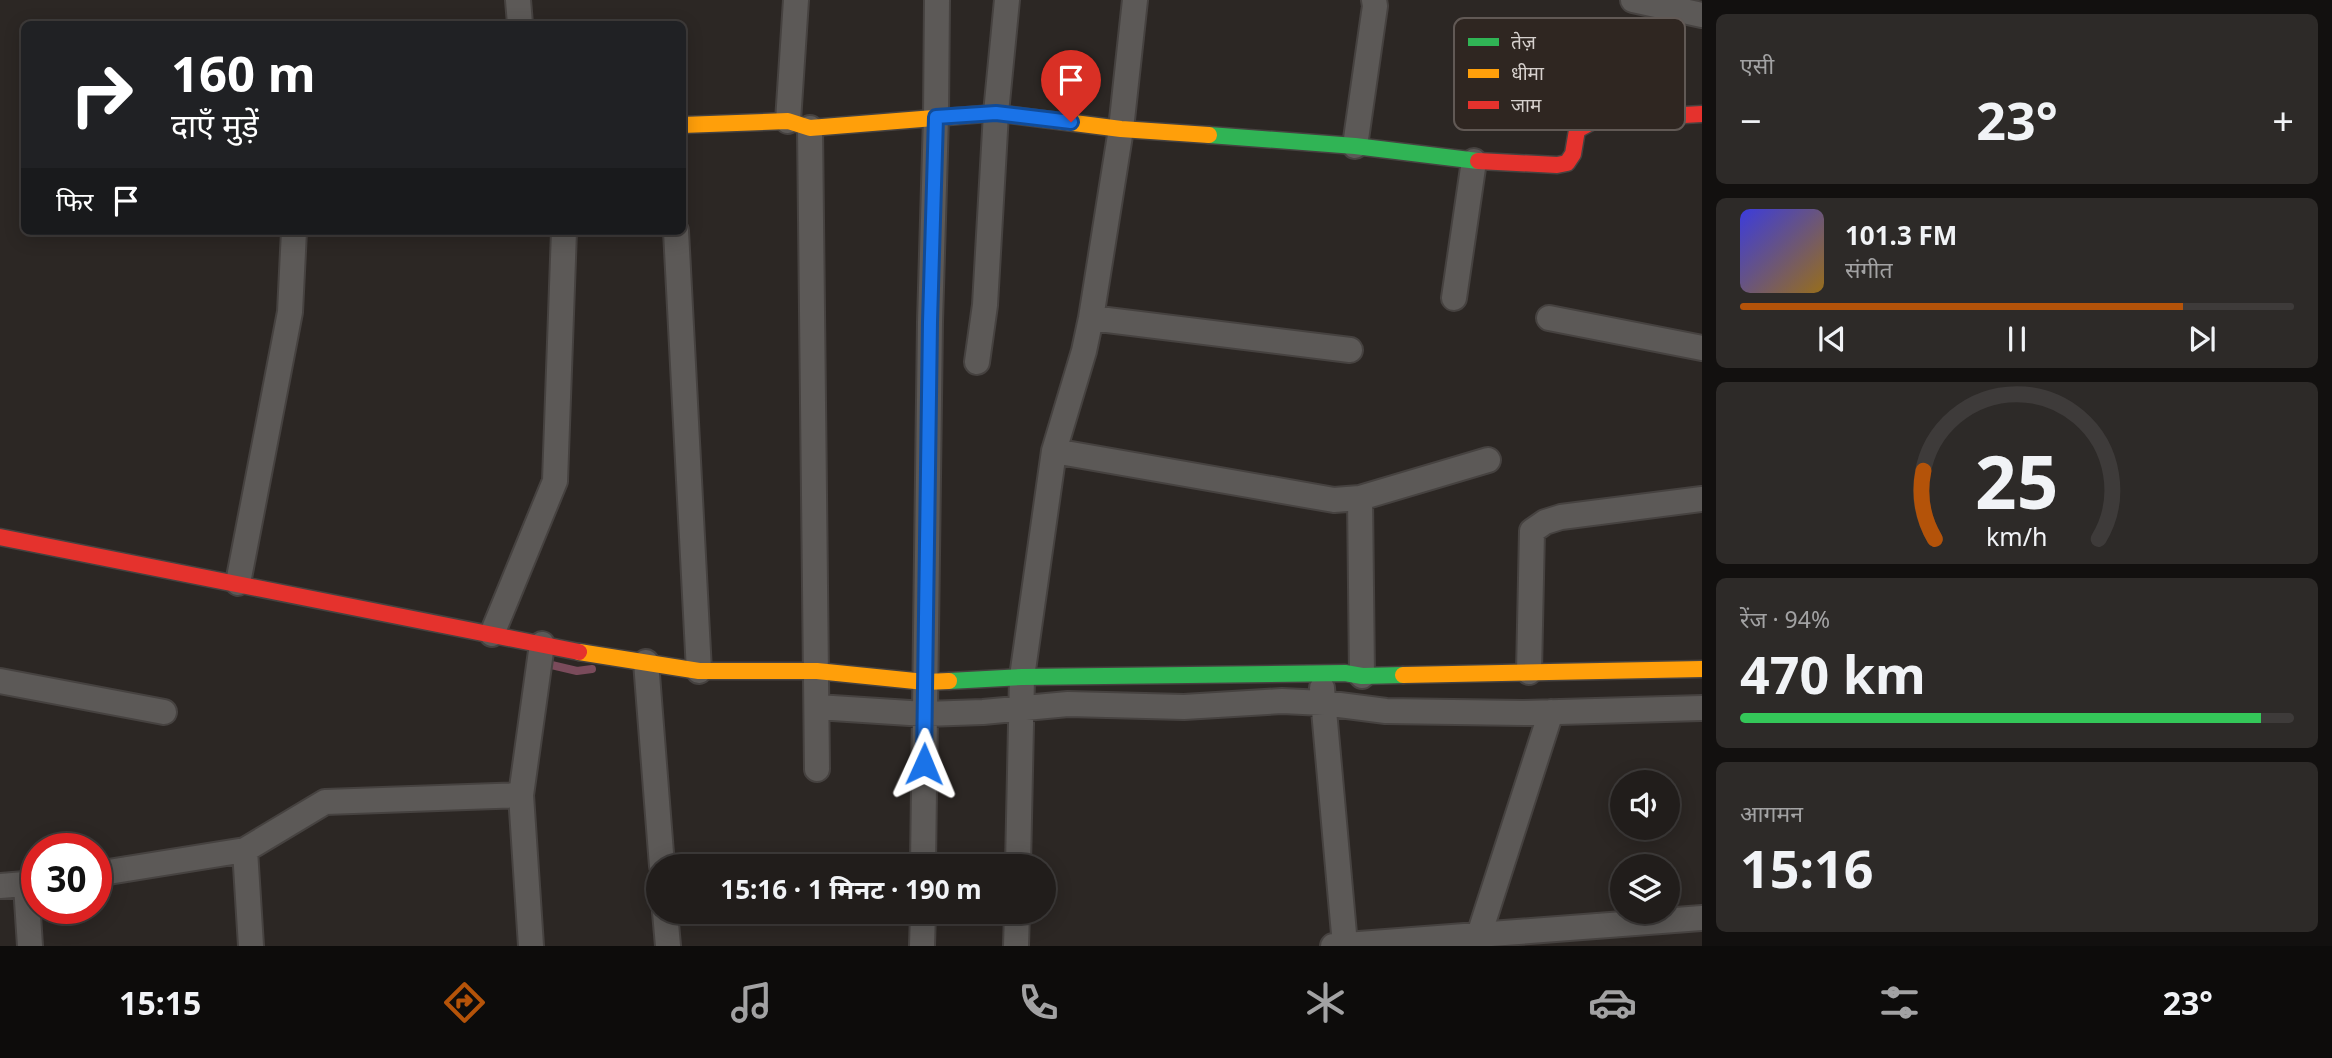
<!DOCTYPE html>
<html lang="hi">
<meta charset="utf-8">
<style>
:root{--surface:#211d1b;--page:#2d2a28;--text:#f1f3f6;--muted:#a2a2a3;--line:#3e3b3a;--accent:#b45309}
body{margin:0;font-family:"Noto Sans","Noto Sans Devanagari",sans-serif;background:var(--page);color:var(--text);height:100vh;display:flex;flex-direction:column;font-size:26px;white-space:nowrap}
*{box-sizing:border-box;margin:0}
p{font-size:23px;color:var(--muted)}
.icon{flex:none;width:38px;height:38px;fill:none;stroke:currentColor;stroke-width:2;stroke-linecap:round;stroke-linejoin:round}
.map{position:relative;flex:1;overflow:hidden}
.panel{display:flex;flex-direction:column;gap:14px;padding:14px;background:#12100f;width:630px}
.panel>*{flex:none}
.top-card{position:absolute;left:21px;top:21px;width:665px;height:214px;border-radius:10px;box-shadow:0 4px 18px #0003,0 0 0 2px var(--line);background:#202124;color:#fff;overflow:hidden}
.controls{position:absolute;left:1610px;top:770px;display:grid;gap:14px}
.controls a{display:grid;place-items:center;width:70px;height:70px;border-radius:50%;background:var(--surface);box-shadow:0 4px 18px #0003,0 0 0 2px var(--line);font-size:35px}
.speed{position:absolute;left:21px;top:833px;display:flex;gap:14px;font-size:35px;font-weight:700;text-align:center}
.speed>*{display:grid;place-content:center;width:91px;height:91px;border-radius:50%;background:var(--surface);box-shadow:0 4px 18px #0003,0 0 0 2px var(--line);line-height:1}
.speed .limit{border:10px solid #d22;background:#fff;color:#111}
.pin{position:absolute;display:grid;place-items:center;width:60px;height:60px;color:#fff;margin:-72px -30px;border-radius:50% 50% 50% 0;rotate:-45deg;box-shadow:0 0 7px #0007}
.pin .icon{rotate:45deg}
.me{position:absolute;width:77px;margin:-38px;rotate:1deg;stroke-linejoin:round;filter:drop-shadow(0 0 5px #0008)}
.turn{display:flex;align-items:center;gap:24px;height:147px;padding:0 35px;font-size:32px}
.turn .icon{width:91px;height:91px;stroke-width:2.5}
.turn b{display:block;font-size:49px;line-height:60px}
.then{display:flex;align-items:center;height:66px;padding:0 35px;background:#0003;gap:14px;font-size:26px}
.big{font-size:52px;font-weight:700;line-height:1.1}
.panel .card{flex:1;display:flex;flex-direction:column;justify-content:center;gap:10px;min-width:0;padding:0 24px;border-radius:10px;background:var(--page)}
.panel .dial{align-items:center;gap:0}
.dial svg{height:182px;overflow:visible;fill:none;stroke:var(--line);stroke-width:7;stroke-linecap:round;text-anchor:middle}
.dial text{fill:var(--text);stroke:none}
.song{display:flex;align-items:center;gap:21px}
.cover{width:84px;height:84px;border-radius:10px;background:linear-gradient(135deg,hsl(240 70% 55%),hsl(40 70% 35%))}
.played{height:7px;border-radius:4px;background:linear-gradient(90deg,var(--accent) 80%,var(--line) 80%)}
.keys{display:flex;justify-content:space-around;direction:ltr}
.heat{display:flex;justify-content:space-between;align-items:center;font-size:38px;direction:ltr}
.charge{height:10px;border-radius:5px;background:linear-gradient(90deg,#34c759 94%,var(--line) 0)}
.trip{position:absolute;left:646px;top:854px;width:410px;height:70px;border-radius:35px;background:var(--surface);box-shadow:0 4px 18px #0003,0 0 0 2px var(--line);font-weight:700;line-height:70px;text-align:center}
.tab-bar{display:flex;height:112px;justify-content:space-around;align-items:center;background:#0d0c0b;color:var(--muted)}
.tab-bar .icon{width:49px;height:49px}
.tab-bar .active{color:var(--accent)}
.tab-bar b{font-size:32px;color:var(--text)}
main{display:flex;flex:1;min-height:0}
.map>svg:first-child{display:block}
</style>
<main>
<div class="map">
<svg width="1702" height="946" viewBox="0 0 1702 946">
<rect width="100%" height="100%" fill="#2c2724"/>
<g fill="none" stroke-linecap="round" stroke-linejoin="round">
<!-- stream -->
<path stroke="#7a4b5b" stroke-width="8" d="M543,663L577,671L592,669"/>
<defs>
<path id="street" d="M518,0L520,24
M1633,0L1702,15
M1634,116L1671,0
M788,121L796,0
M810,128L817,769
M1355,146L1375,6L1374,0
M676,231L699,671
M1454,298L1474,161
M1091,318L1350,350
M1549,318L1702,348
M977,362L985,305L996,113L1007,0
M1054,451L1334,500L1360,498L1488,460
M1360,498L1362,676
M238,583L290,312L294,231
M492,634L555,481L564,231
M646,662L662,866
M1529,672L1532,531L1545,522L1561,517L1702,499
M0,681L164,712
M1322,688L1345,945
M817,707L925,714L983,712L1068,704L1184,707L1282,701L1324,703L1386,711L1523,713L1702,708
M245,850L325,802L521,795
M923,866L930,322L936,117L937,0
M1018,866L1022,677L1054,451L1084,351L1091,318L1121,129L1135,0
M96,874L245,850L251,946
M26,885L30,946
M0,886L37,883
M665,912L668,946
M531,946L521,795L542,644
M922,946L923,912
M1016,946L1017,912
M1333,946L1702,918
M1479,946V935L1551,712"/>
<path id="fast" d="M1209,135L1355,146L1478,161
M949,681L1022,677L1345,673L1362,676L1403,675"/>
<path id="slow" d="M682,125L788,121L810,128L996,113L1121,129L1209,135
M579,652L699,671H817L925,682L949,681
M1403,675L1702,669"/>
<path id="jam" d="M1478,161L1557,165L1567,163L1573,154L1577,130L1595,120L1702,114
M0,537L579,652"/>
</defs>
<!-- street casing -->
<use href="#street" stroke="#464240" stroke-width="28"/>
<!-- fast casing -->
<use href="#fast" stroke="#464240" stroke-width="19"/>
<!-- slow casing -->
<use href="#slow" stroke="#464240" stroke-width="19"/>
<!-- jam casing -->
<use href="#jam" stroke="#464240" stroke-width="19"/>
<!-- street -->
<use href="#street" stroke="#5c5957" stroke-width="24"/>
<!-- fast -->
<use href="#fast" stroke="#30b455" stroke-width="16"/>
<!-- slow -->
<use href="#slow" stroke="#ff9f0a" stroke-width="16"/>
<!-- jam -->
<use href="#jam" stroke="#e5322d" stroke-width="16"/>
</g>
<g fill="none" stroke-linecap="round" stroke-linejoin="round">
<defs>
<path id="route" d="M924,764L930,322L936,117L996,113L1071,122"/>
</defs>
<!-- route casing -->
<use href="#route" stroke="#114b97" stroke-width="18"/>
<!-- route -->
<use href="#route" stroke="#1a73e8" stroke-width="12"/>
</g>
<!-- legend -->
<rect x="1454" y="18" width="231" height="112" rx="10" fill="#2f2621" stroke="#615955" stroke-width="2"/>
<rect x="1468" y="38" width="31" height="8" fill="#30b455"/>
<rect x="1468" y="69" width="31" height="9" fill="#ff9f0a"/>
<rect x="1468" y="101" width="31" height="8" fill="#e5322d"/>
<g font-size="19" fill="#d6d0cd">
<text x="1511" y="49">तेज़</text>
<text x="1511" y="80">धीमा</text>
<text x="1511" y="112">जाम</text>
</g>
</svg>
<div class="controls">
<a><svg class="icon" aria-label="sound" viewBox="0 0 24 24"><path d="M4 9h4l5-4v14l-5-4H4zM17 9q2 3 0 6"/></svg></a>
<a><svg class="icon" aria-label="layers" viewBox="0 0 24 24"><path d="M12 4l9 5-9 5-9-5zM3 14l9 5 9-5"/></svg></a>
</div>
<div class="speed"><div class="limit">30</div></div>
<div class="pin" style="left:1071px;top:122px;background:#d93025"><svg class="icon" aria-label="arrive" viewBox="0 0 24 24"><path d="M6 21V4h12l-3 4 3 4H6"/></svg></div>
<svg class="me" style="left:924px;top:764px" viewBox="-20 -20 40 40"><path d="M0-17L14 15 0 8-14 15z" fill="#1a73e8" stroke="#fff" stroke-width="4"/></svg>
<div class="trip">15:16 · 1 मिनट · 190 m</div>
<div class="top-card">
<div class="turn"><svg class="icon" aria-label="right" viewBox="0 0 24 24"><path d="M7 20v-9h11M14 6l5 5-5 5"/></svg><div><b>160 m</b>दाएँ मुड़ें</div></div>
<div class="then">फिर<svg class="icon" aria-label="arrive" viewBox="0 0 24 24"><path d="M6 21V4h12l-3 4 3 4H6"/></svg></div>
</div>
</div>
<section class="panel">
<div class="card"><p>एसी</p>
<div class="heat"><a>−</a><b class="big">23°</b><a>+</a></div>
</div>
<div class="card">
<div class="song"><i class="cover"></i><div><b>101.3 FM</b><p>संगीत</p></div></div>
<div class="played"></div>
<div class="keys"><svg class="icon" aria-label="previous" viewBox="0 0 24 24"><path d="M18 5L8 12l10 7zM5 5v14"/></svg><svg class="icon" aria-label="pause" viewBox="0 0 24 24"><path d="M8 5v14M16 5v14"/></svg><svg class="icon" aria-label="next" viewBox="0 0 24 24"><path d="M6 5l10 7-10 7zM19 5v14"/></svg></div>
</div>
<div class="card dial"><svg viewBox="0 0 100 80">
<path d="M14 69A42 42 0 1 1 86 69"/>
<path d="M14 69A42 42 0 0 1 9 39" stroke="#b45309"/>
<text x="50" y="56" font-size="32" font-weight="700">25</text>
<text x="50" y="72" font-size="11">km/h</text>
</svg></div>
<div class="card"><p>रेंज · 94%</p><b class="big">470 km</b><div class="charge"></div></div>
<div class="card"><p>आगमन</p><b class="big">15:16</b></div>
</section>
</main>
<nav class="tab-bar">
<b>15:15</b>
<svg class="icon active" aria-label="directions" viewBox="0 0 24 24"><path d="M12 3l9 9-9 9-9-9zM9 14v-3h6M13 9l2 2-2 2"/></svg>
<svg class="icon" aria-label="music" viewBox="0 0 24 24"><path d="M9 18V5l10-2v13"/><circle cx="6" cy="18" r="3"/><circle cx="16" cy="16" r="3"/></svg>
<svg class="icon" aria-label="phone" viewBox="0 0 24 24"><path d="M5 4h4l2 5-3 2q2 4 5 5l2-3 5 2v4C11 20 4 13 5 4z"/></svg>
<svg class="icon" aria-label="climate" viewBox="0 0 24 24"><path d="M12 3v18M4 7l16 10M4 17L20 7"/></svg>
<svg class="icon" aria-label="car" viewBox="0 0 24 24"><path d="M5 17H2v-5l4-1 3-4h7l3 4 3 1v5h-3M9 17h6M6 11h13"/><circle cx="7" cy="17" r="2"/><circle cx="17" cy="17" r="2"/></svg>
<svg class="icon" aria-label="filters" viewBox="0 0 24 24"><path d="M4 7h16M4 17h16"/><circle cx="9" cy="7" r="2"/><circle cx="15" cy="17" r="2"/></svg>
<b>23°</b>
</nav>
